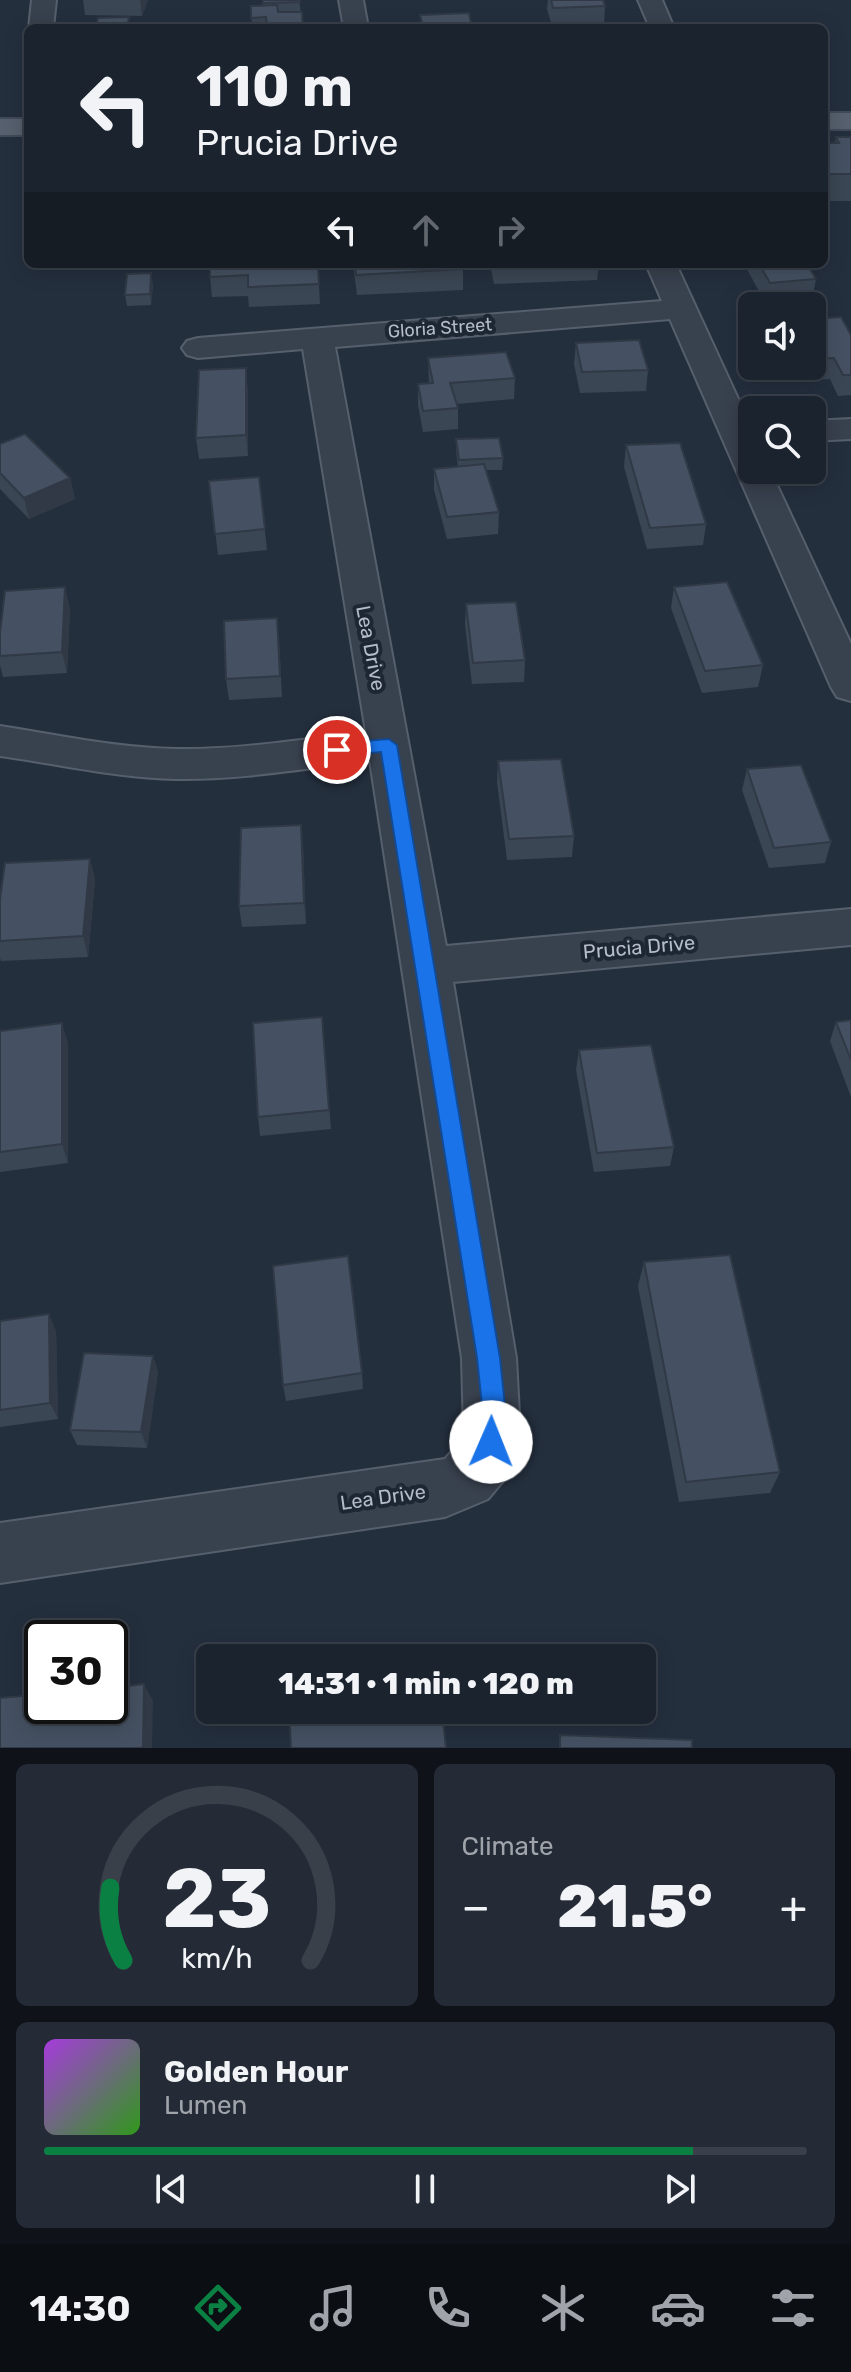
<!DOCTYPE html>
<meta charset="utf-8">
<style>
:root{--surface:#1b232e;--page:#242b36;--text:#f1f3f6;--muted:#a0a4aa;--line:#39404a;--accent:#0b8043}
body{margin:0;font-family:Rubik,sans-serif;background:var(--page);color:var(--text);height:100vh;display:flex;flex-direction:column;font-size:30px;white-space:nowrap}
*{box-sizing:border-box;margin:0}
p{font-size:26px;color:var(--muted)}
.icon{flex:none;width:44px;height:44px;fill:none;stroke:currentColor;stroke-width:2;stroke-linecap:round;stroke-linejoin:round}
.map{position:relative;height:1748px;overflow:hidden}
.panel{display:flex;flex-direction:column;gap:16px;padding:16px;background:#0f1319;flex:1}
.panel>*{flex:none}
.hud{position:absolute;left:24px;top:24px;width:804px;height:244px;border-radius:12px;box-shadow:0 4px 20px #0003,0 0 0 2px var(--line);background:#1b232e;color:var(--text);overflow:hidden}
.controls{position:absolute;left:738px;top:292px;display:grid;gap:16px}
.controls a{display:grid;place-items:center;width:88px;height:88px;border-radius:12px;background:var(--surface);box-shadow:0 4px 20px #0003,0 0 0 2px var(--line);font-size:40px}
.speed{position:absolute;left:24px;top:1620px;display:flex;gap:16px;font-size:40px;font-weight:700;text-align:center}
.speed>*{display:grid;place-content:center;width:104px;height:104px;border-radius:50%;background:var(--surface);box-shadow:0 4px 20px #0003,0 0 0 2px var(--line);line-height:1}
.speed .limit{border:4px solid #111;border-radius:12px;background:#fff;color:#111}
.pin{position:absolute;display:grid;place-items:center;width:68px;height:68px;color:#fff;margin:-34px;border:4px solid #fff;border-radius:50%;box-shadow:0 2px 8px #0007}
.me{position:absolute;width:88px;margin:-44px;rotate:1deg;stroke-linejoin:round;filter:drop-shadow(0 0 6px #0008)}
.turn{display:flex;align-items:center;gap:28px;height:168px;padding:0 40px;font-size:36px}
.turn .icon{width:104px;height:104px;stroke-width:2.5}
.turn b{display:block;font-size:56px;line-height:68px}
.lanes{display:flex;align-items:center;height:76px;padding:0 40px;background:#0003;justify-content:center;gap:40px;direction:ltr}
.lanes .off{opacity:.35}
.big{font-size:60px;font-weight:800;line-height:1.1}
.panel .tile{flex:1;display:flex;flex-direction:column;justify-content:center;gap:12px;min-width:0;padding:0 28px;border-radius:12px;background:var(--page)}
.panel .dial{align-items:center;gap:0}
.dial svg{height:208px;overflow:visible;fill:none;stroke:var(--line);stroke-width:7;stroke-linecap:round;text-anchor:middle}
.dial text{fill:var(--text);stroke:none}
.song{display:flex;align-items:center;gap:24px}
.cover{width:96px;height:96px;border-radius:12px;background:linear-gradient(135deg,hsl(280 70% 55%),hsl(110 70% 35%))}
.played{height:8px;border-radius:4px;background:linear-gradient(90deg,var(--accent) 85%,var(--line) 85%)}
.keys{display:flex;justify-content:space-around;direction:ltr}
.heat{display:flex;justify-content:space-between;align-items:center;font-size:44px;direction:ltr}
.panel .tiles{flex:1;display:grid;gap:16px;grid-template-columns:1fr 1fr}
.tile:last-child{grid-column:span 2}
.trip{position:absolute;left:196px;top:1644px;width:460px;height:80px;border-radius:12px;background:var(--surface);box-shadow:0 4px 20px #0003,0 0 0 2px var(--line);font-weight:800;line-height:80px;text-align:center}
.dock{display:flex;height:128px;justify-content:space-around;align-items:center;background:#0b0e12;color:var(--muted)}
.dock .icon{width:56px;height:56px}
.dock .selected{color:var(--accent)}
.dock b{font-size:36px;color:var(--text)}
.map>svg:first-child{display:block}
</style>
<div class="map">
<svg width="851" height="1748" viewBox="0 0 851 1748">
<rect width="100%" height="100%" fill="#242f3e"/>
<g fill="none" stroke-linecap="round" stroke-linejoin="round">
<defs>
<path id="minor" d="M32,0H56L53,28H29Z
M339,0H363L368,28H344Z
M638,0H662L674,28H650Z
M646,264H676L752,429V470H770L851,644V701L837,697L831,687L670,319L335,347L446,946L851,909V945L453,982L516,1358L520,1433L503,1481L488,1499L445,1517L0,1583V1523L445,1459L461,1441L464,1433L462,1358L370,761C306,768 241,780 176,779C117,778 58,764 0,756V726C58,735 117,748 176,749C240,750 303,739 366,732L303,349L198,358L187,355L182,348L187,341L198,338L662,301Z
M851,419V439L812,441V421Z"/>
<path id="primary" d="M824,113H851V129H824Z
M0,119H28V135H0Z"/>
</defs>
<!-- minor casing -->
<use href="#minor" stroke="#565f6c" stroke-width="4"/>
<!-- primary casing -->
<use href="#primary" stroke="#414a57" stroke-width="4"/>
<!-- minor -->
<use href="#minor" fill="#38414e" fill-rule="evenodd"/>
<!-- primary -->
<use href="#primary" fill="#56606e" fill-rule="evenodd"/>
</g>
<!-- wall -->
<path fill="#3b4654" d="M83,0H148L142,16L85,15Z
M262,0H299L303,28H252L251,6H263Z
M548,0H603L605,6L604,25L552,26L547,9Z
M836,137H851V201H824V143H835Z
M318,264L320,304L249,307L248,296L212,297L210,277Z
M353,264L463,269V290L357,295Z
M490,264H599L597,280L494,284Z
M744,264H807L816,279L812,300L766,304Z
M153,284L151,305L127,306L125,295Z
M812,319L851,335V395L838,396L830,379L809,380L802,366H812Z
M576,343L648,370L646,391L580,393L574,364Z
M428,358L515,378L514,399L457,404L458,408V429L423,432L418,405V384L429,383Z
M248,389V456L199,459L196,438Z
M456,439L503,458L502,470H486L499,512L498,534L447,539L434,490V469L458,467L456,450Z
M0,444L70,478L75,499L29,519L0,489Z
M626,445L706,524L703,545L647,549L624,467Z
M259,477L267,550L218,555L209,481Z
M674,587L763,665L758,687L702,693L671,608Z
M466,604L525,660L524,682L472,684L465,625Z
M70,608L67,673L3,677L0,665V633Z
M279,639L282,697L229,700L226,679Z
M498,761L574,836L572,857L507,860L497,782Z
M747,769L831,842L825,863L769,868L742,790Z
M303,845L306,924L242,927L239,906Z
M90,859L95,880L88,957L1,961L0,958V899Z
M322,1017L331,1129L260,1136L258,1117Z
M851,1020V1097L830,1041L836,1022Z
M0,1031L68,1043V1163L0,1172Z
M579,1050L674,1147L670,1166L594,1172L576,1070Z
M644,1262L780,1472L770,1493L679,1502L638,1286Z
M0,1321L56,1331L58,1419L0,1427Z
M153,1356L158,1372L147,1448L77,1445L70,1430Z
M362,1373L363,1389L286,1401L283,1385Z"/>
<!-- shaded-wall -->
<path fill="#303945" d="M140,0H148L142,16Z
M151,273L153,284L151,305L150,294Z
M246,368L248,389V456L246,435Z
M70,478L75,499L29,519L24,498Z
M65,587L70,608L67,673L62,652Z
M301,825L303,845L306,924L304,903Z
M90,859L95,880L88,957L83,936Z
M62,1023L68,1043V1163L62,1144Z
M49,1314L56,1331L58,1419L50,1403Z
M153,1356L158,1372L147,1448L141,1432Z
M144,1684L153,1701L152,1748H143Z"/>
<!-- building -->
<path fill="#455162" stroke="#303945" stroke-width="2" d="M263,0H299L300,2L263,3Z
M551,0H603L605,6L553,8Z
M277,5L278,12H302L303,28H267L266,17L251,18V6Z
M469,13L472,28H423L420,15Z
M129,17L127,28H95L98,18Z
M836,137H851V174H824V143H839Z
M210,264H318L319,284L248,287V275L210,277Z
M355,264H462L463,269L356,275Z
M759,264H807L816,279L770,283Z
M151,273L150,294L125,295L127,274Z
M841,317L851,335V375H843L834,358L813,359L812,357V319Z
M639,340L648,370L582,372L576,343Z
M506,352L515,378L450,383L458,408L423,411L418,384L433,383L428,358Z
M246,368V435L196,438L199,370Z
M25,434L70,478L24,498L0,473V444Z
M499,438L503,458L459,460L456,439Z
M680,443L706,524L650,528L626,445Z
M484,464L499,512L447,517L434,469Z
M259,477L265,529L215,534L209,481Z
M727,582L763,665L705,671L674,587Z
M65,587L62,652L0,656V633L5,591Z
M516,602L525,660L473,663L466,604Z
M277,618L280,676L226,679L224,621Z
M561,759L574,836L509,839L498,761Z
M801,765L831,842L774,848L747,769Z
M301,825L304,903L239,906L241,828Z
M90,859L83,936L0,941V899L5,863Z
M322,1017L329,1110L258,1117L253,1023Z
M851,1020V1060L836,1022Z
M62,1023V1144L0,1152V1031Z
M651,1045L674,1147L597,1153L579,1050Z
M730,1255L780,1472L686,1482L644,1262Z
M348,1256L362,1373L283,1385L273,1266Z
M49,1314L50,1403L0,1410V1321Z
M84,1353L153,1356L141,1432L70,1430Z
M436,1651L437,1658H380Z
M144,1684L143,1748H0V1698L42,1694V1706H110V1688Z
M289,1710H442L446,1748H291Z
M560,1735L692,1740V1748H560Z"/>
<!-- route -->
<path fill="#1a73e8" stroke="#114b97" stroke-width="2" d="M389,739L397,745L500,1358L507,1425L499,1450L491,1454L483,1450L479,1442L484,1425L477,1358L381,752L337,756L328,750L337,743Z"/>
<g text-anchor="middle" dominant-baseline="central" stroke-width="8" stroke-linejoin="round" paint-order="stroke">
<!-- far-street labels -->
<g font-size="18" fill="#b4bcc9" stroke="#1d2633">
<text transform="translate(440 328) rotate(-4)">Gloria Street</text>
</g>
<!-- street labels -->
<g font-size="20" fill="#b4bcc9" stroke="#1d2633">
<text transform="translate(371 648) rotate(79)">Lea Drive</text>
<text transform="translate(639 947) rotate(-5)">Prucia Drive</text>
<text transform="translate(383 1497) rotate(-8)">Lea Drive</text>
</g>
</g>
</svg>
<div class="controls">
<a><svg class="icon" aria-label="sound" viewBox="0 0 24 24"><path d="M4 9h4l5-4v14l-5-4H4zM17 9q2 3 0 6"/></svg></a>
<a><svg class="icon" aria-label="search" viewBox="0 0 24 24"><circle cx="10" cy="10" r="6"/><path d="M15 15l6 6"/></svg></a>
</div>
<div class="speed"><div class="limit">30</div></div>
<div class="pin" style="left:337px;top:750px;background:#d93025"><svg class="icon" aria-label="arrive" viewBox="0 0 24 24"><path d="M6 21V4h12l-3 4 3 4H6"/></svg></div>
<svg class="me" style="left:491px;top:1442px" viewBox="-20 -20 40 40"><circle r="19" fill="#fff"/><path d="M0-13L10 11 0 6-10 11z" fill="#1a73e8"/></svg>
<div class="trip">14:31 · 1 min · 120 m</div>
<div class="hud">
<div class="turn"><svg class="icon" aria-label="left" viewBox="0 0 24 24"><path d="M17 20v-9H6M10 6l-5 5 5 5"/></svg><div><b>110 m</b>Prucia Drive</div></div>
<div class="lanes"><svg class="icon" aria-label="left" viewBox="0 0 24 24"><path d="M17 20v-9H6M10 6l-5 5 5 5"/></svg><svg class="icon off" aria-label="ahead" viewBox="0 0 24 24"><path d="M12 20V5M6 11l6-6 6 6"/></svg><svg class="icon off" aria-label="right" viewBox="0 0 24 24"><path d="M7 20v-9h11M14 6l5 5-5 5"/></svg></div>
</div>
</div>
<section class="panel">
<div class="tiles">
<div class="tile dial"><svg viewBox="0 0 100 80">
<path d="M14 69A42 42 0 1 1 86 69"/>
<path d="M14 69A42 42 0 0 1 9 41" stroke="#0b8043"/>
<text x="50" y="56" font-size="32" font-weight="700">23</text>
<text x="50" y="72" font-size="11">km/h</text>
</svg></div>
<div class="tile"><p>Climate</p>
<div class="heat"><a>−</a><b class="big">21.5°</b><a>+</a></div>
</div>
<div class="tile">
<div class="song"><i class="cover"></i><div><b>Golden Hour</b><p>Lumen</p></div></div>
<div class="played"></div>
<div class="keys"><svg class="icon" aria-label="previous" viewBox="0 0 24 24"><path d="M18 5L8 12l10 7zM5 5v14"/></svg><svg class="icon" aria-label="pause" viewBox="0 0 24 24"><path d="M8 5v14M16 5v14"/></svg><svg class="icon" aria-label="next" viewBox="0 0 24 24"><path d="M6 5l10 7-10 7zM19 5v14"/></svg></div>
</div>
</div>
</section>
<nav class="dock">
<b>14:30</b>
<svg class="icon selected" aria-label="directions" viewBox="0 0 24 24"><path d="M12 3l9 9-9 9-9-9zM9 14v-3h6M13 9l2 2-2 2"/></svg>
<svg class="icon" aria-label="music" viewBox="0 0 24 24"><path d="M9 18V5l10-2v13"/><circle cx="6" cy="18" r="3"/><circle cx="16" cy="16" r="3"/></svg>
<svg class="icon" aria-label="phone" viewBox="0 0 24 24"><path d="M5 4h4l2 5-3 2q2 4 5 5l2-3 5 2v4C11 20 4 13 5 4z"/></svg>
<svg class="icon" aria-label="climate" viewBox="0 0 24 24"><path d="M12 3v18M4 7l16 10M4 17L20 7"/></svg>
<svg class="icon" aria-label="car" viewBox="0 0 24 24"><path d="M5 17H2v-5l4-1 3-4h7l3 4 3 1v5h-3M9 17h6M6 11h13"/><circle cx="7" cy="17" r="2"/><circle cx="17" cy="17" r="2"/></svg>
<svg class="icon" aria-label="filters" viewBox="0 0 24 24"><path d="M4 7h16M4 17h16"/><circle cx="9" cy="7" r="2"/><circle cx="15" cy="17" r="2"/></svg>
</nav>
